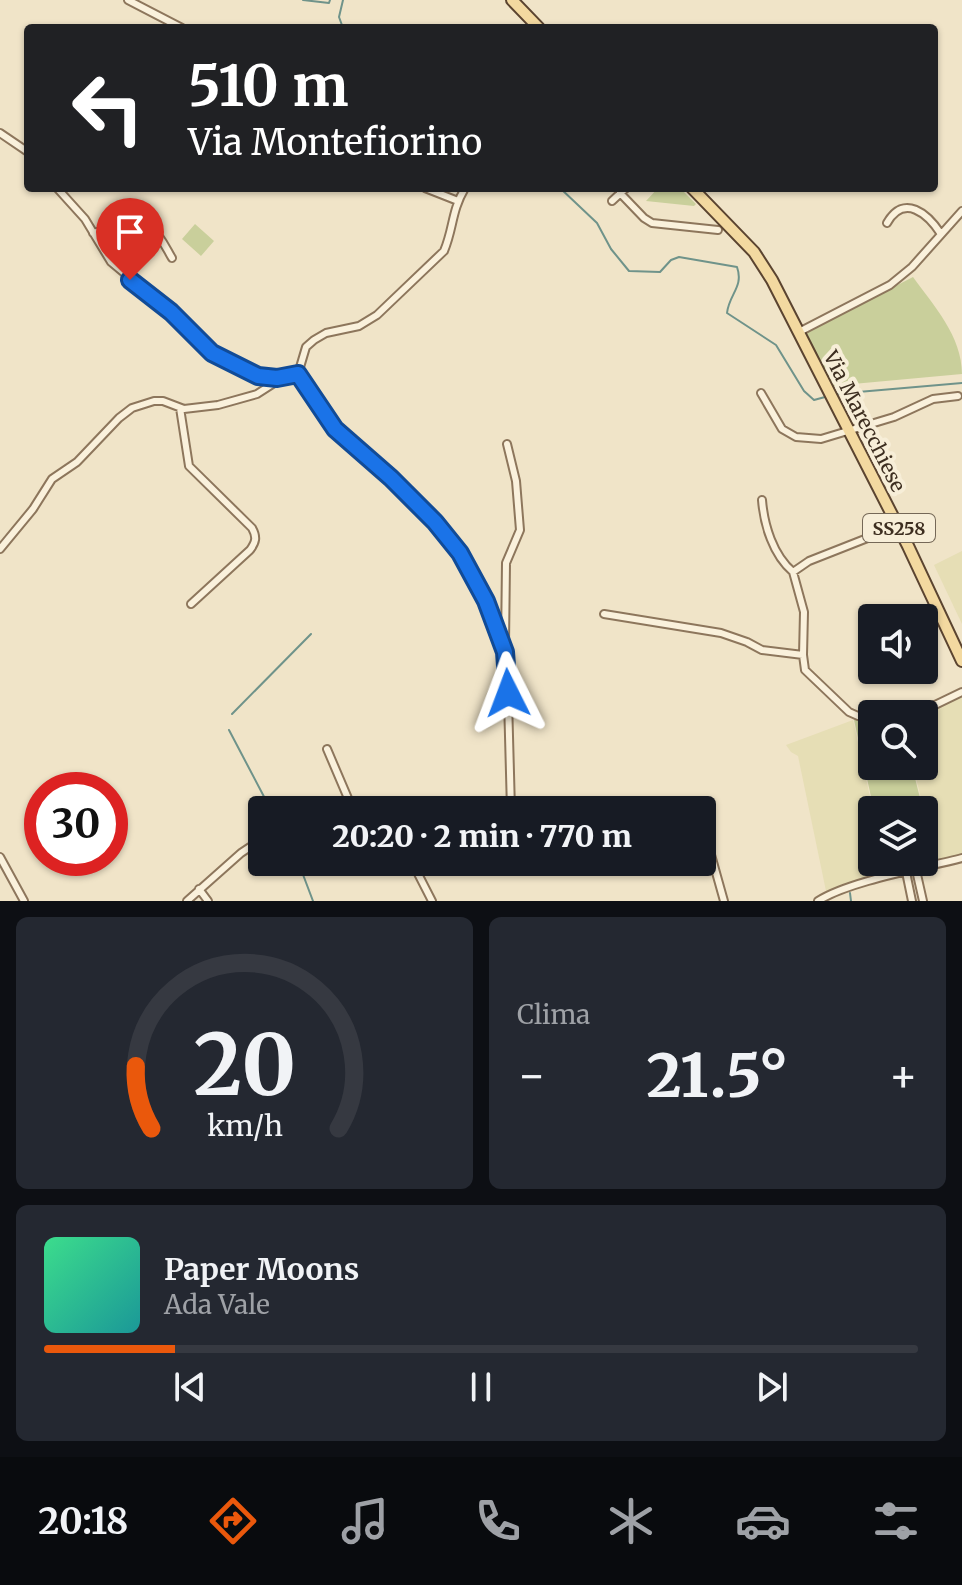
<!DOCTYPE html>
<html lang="it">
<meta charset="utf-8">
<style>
:root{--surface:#171b24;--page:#242831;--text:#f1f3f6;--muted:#9ea1a6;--line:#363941;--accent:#ea580c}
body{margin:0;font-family:Merriweather,serif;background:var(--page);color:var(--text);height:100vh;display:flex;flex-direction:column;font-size:30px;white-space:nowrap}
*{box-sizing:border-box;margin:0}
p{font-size:26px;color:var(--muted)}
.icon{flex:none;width:44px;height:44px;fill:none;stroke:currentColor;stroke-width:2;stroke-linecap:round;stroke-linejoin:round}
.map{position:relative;height:901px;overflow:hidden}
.details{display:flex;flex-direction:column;gap:16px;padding:16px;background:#0d0f14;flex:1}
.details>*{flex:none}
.banner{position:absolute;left:24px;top:24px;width:914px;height:168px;border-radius:8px;box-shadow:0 2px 6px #0004;background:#202124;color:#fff;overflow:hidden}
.fabs{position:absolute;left:858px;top:604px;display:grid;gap:16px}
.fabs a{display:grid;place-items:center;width:80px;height:80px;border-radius:8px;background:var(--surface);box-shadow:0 2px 6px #0004;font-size:40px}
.speed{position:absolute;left:24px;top:772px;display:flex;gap:16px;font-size:40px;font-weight:700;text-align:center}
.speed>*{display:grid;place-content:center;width:104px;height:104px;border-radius:50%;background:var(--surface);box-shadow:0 2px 6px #0004;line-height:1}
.speed .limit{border:12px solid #d22;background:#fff;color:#111}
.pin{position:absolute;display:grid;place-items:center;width:68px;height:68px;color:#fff;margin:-82px -34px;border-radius:50% 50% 50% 0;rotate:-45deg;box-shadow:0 0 8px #0007}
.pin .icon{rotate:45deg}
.me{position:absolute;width:88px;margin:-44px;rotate:357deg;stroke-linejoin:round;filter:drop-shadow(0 0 6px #0008)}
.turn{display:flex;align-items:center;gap:28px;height:168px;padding:0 32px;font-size:36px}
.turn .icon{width:104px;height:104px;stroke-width:2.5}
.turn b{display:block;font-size:56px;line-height:68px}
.big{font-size:60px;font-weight:800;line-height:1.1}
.details .widget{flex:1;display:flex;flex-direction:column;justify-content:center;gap:12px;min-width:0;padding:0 28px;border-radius:12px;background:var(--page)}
.details .dial{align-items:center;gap:0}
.dial svg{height:208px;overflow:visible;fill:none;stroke:var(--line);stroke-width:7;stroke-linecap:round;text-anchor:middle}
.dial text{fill:var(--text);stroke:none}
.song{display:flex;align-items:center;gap:24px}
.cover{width:96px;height:96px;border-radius:12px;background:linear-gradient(135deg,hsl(150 70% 55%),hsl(180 70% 35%))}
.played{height:8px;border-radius:4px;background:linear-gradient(90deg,var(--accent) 15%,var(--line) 15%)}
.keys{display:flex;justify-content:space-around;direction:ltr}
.heat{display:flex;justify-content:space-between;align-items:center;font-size:44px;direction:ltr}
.details .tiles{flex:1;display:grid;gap:16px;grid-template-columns:1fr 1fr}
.widget:last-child{grid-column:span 2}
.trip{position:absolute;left:248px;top:796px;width:468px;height:80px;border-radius:8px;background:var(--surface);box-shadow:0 2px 6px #0004;font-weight:800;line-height:80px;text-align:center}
.tab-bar{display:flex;height:128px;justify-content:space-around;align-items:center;background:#090b0e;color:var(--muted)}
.tab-bar .icon{width:56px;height:56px}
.tab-bar .active{color:var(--accent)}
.tab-bar b{font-size:36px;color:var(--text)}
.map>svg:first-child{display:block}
</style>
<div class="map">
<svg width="962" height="901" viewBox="0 0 962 901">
<rect width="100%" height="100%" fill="#f0e4c8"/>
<!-- farmland -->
<path fill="#e6deb5" d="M962,551V624L934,565Z
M962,694V856L937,863L913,766H924V714H908Z
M853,720L873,810L872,862H884L887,874L826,891L798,756L791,752L786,745Z"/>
<!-- green -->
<path fill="#c9cf9b" d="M658,188H680L696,204L694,206L646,201Z
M195,224L214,241L201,256L182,239Z
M913,277C934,306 962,336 962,374L831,386L806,332Z
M872,719V766H912L923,810H874L854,720Z
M924,814L936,863L888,874L885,862H924Z"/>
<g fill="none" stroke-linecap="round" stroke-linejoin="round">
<!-- stream -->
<path stroke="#6f938a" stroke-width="2" d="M303,0L329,3L330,0
M343,0L339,17L343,28H358
M560,188L597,223L611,249L629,271L660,272L671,260L679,257L737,267C744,287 729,294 727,313L776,345L804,391L814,400L825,397
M835,394L962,383
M232,714L311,634
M229,730L271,810
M299,864L313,901
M850,893L851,901"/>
<defs>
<path id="street" d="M128,0L182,28
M0,133L28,152
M57,188L85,219L111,262L171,312L212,353L258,376L277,378L298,374
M425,188L458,201
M620,193L644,218L652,223L718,230
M612,201L626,188
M887,223C904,193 928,214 941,234
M93,233C109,229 138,220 153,230C161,236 167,250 172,258
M799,332L890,285L912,267L962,211
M298,374L335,429L391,478L435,522L460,553L479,586L493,617L507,662L511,810
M298,374L306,347L314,340L326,333L359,326L377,315L444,251C454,227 451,212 465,188
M761,393L782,429L796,437L821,439L894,417L933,399L958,396
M180,408L189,466L252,528C257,537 256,542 250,550L191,604
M762,500C764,525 773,555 793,572
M0,549L33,509L52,479L77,462L119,418L132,408L154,401H163L184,409L218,405L257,394L285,376
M604,614L721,633L747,642L762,650L803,655
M505,644L506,563L520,530L516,481L507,444
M901,714L935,705L962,692
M872,717L858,716L849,712L805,670L803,655L804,612L793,572L809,561L898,526
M327,749L353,810
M367,810L384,803L392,810
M702,835L708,844L724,901
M0,857L24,901
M412,862L432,901
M916,870L923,901
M906,872L912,901
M199,889L208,901
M187,901L241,853L250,847H262
M818,901C849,881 924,868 962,858"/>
<path id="primary" d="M512,0L539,28
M692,188L754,252L772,280L908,546L962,661"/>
</defs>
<!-- street casing -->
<use href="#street" stroke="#8d765c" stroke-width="10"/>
<!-- primary casing -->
<use href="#primary" stroke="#5b4430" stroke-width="14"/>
<!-- street -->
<use href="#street" stroke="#faf1dc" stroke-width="6"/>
<!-- primary -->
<use href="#primary" stroke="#f3d9a0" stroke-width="10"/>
</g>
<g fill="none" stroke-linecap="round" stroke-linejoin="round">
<defs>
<path id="route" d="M130,280L171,312L212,353L258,376L277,378L298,374L335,429L391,478L435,522L460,553L486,601L505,652L508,693"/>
</defs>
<!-- route casing -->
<use href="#route" stroke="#114b97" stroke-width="20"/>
<!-- route -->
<use href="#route" stroke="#1a73e8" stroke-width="14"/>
</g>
<g text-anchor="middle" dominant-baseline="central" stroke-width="8" stroke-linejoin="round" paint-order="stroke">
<!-- shield labels -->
<rect fill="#f7eed8" stroke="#756857" stroke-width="2" x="863" y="514" width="72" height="28" rx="6"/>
<g font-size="18" font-weight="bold" fill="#3d2e20">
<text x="899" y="528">SS258</text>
</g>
<!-- street labels -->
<g font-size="20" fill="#3d2e20" stroke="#f7eed8">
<text transform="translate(865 421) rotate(63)">Via Marecchiese</text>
</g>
</g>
</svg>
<div class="fabs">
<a><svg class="icon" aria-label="sound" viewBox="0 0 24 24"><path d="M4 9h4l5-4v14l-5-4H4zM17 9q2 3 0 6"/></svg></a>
<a><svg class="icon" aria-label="search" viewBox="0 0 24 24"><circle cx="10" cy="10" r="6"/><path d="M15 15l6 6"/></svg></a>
<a><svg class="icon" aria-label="layers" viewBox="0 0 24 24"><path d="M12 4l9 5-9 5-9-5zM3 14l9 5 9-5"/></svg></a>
</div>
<div class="speed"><div class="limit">30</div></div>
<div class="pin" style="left:130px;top:280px;background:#d93025"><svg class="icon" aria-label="arrive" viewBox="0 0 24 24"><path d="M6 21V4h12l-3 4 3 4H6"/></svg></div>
<svg class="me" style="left:508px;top:693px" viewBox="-20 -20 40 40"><path d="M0-17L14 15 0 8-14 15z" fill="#1a73e8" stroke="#fff" stroke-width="4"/></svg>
<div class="trip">20:20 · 2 min · 770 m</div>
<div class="banner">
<div class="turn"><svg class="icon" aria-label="left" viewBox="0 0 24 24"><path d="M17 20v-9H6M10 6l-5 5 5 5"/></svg><div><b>510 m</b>Via Montefiorino</div></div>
</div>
</div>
<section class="details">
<div class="tiles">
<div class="widget dial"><svg viewBox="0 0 100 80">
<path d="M14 69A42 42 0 1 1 86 69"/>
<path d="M14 69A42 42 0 0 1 8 45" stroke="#ea580c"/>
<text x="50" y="56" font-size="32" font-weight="700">20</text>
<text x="50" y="72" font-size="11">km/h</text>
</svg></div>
<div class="widget"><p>Clima</p>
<div class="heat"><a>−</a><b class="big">21.5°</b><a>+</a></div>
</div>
<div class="widget">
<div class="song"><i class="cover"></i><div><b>Paper Moons</b><p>Ada Vale</p></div></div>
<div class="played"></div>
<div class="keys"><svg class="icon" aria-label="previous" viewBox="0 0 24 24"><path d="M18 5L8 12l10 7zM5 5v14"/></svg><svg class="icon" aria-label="pause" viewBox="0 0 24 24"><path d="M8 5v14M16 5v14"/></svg><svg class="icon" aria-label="next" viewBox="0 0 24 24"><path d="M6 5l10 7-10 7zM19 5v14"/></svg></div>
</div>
</div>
</section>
<nav class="tab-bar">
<b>20:18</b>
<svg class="icon active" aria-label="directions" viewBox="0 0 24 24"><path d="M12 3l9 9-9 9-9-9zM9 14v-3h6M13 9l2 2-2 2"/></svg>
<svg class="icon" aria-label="music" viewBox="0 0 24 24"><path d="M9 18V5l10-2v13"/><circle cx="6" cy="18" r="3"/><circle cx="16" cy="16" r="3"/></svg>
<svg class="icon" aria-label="phone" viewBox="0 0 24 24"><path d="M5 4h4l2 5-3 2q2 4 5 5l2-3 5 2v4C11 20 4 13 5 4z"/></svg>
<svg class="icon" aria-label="climate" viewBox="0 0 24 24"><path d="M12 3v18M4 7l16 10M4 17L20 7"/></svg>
<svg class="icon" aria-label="car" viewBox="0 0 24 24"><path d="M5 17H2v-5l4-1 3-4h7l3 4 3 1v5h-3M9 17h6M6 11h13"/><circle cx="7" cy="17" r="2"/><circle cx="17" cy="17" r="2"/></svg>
<svg class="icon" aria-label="filters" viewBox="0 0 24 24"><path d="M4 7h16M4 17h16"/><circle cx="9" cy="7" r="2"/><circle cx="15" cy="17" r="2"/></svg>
</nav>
